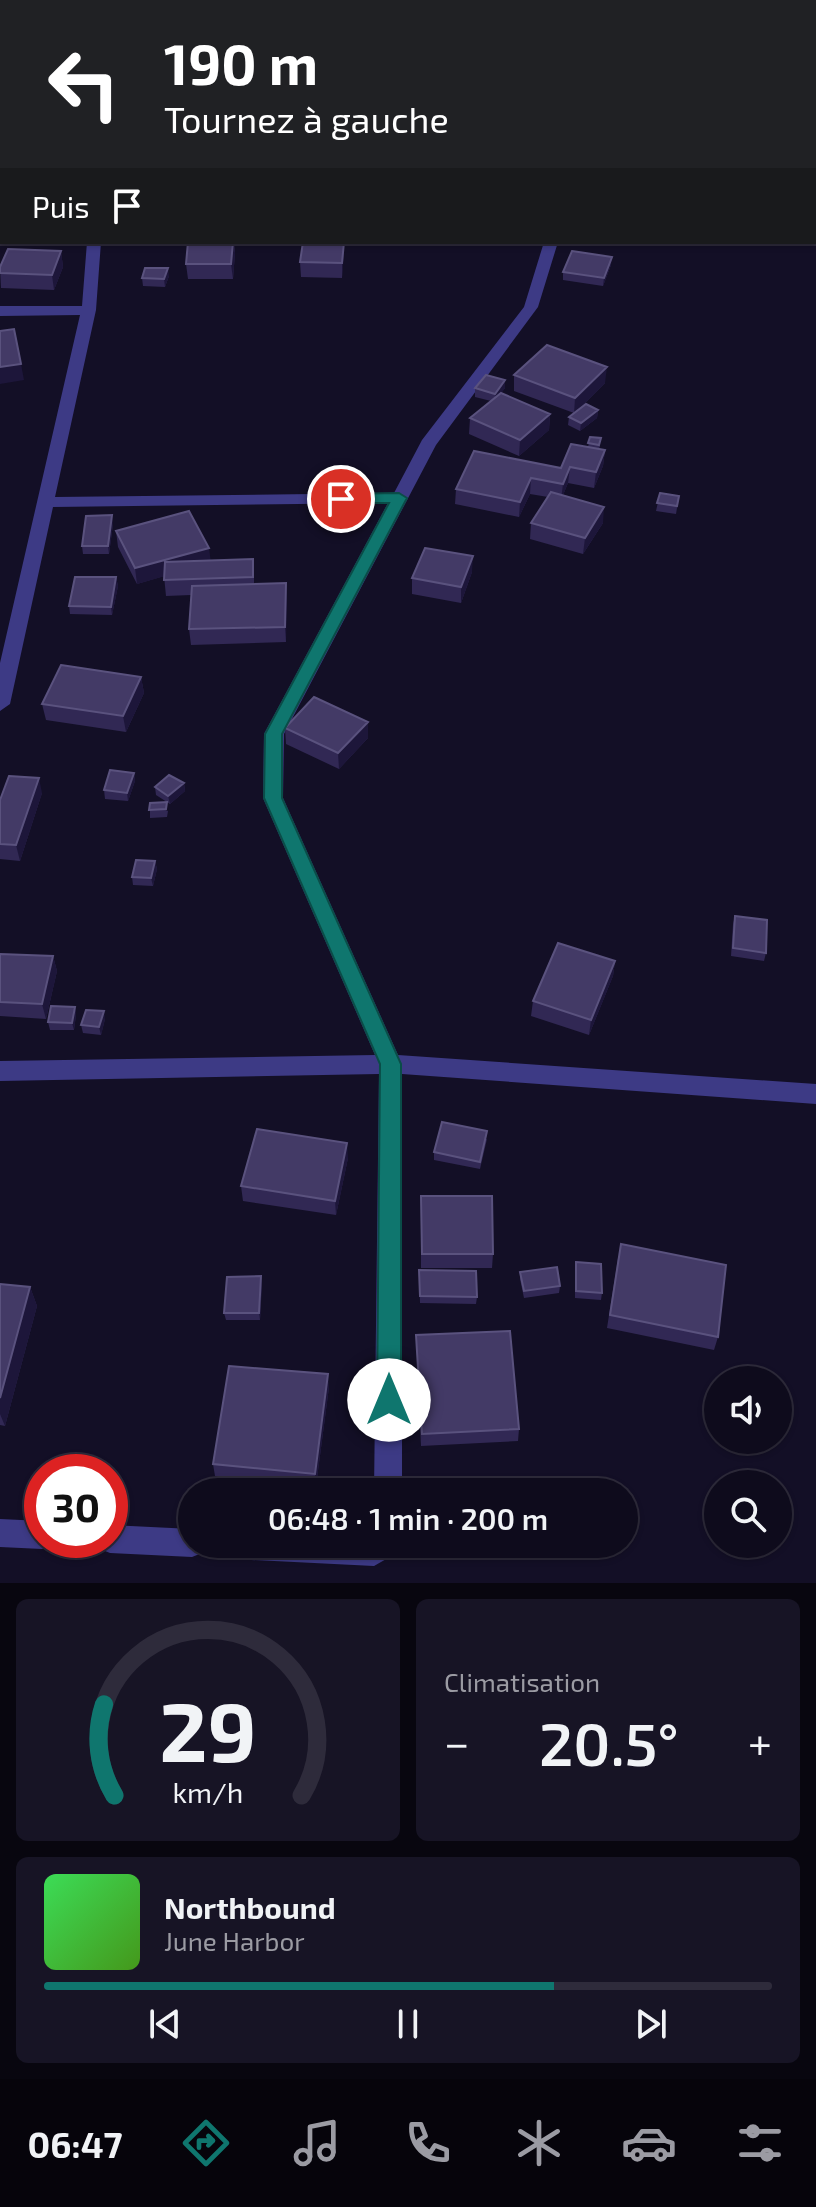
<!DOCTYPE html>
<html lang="fr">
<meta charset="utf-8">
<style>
:root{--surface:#0e0b1c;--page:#171425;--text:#f1f3f6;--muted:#9b9ba3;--line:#2e2b3b;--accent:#0f766e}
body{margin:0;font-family:"Exo 2",sans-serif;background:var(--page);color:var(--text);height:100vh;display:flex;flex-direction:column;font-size:30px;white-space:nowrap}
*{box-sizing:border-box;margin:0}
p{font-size:26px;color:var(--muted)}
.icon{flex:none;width:44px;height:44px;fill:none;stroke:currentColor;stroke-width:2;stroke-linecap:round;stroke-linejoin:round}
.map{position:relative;height:1583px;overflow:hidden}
.side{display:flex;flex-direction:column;gap:16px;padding:16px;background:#08060f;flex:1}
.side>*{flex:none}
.banner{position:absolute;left:0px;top:0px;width:816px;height:244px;box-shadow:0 2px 6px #0004,0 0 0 2px var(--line);background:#202124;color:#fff;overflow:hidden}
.tools{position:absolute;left:704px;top:1366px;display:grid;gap:16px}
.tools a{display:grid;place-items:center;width:88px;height:88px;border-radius:50%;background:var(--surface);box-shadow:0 2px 6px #0004,0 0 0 2px var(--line);font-size:40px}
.speed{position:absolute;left:24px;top:1454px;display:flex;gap:16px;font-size:40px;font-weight:700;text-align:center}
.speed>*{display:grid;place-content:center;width:104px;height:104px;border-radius:50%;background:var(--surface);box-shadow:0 2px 6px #0004,0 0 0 2px var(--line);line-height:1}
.speed .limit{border:12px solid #d22;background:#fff;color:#111}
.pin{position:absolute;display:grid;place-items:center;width:68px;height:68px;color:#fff;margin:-34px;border:4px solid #fff;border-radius:50%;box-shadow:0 2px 8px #0007}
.me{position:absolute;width:88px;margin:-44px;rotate:0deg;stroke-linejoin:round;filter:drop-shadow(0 0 6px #0008)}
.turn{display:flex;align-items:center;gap:28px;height:168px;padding:0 32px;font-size:36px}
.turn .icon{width:104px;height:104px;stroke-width:2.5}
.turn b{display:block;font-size:56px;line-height:68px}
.then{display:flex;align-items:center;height:76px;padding:0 32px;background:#0003;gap:16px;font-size:30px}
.big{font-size:60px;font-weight:600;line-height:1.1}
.side .tile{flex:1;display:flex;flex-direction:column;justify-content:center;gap:12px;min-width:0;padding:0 28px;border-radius:12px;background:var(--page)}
.side .dial{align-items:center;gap:0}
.dial svg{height:208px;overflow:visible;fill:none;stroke:var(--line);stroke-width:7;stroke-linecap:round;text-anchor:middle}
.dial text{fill:var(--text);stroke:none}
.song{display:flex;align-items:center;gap:24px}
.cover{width:96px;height:96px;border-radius:12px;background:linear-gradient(135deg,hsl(130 70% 55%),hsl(100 70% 35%))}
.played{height:8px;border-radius:4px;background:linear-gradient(90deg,var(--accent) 70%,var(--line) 70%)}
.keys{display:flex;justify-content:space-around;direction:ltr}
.heat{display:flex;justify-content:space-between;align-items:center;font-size:44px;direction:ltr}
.side .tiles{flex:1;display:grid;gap:16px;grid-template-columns:1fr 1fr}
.tile:last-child{grid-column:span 2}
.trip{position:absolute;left:178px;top:1478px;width:460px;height:80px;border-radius:40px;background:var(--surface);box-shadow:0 2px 6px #0004,0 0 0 2px var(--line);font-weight:600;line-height:80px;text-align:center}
.tab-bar{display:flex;height:128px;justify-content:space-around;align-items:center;background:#06040b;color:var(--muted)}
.tab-bar .icon{width:56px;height:56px}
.tab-bar .selected{color:var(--accent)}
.tab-bar b{font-size:36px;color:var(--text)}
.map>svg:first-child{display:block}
</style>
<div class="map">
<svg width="816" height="1583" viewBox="0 0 816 1583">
<rect width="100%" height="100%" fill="#130f26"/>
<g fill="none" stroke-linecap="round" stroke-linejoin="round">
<!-- street -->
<path fill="#3d3a85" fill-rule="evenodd" d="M15,0H27L14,2Z
M2,27V37L0,38V28Z
M816,48V56L814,57V49Z
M87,242H101L96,310L55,497L394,493L422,440L524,307L544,242H558L538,307L436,445L284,734L283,798L398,1055L816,1084V1104L402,1074V1492H374L379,1074L0,1081V1061L375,1055L263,798L264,734L388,503L53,507L10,704L0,711V663L80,315L0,316V306H82Z
M0,1519L42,1521V1540H54L52,1545L42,1549L0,1547Z
M110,1525L192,1529V1544H399L395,1554L374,1566L212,1558L202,1553L192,1557L110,1553L100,1549L97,1540H110Z"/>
</g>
<!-- wall -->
<path fill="#312854" d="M441,0H497V2H442Z
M188,242H234L235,253L233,279H188L186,264Z
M344,242L342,278L301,277L300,262Z
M61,251L63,267L54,290L1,288L0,267Z
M611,265L603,286L563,280V272Z
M169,276L165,287L143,286L142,278Z
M514,375L605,383L576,412L598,410L597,418L580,431L568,425L569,417L574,413L514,391Z
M505,380V388L501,393L550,414L549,430L519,456L469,434L470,418L491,401L475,397V388Z
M590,437L600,446L599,449L605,450L603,466L594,488L568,483L563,495L603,523L583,554L530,539L531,523L548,497L530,494L519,517L455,504L456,489L561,468L588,447Z
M660,493L679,496L676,514L656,511Z
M113,524L109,554H83L82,546Z
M116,531L254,575V584L286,583V642L191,645L189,629L191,595L166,596L164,576L137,584L118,547Z
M472,572L461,603L412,594V578Z
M116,577L118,586L112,615L70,614L69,606Z
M141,677L144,693L126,732L46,720L42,704Z
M368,722V738L339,769L286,744L285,728Z
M134,773L135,781L128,801L105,799L104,790Z
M184,783L185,791L170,804L156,795L155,787Z
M42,793L20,861L0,859V800Z
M150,803L168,811L167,817L150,818Z
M155,861L157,869L153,886L133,885L132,877Z
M735,916L766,953L764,961L731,956L733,924Z
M0,954L53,956L57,971L46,1019L0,1016Z
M615,961L613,976L589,1035L531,1016L533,1001Z
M75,1007L76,1015L74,1030H50L48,1022Z
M105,1019L101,1035L83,1033L81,1025Z
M487,1139L480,1169L434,1160V1152Z
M348,1158L336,1215L243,1201L241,1186Z
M421,1196L493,1254L492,1268H421Z
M618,1258L718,1337L714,1350L607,1328Z
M576,1262L602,1293L601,1300L575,1298V1269Z
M419,1270L477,1297L476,1304L420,1303Z
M520,1272L560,1286L559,1293L524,1298L520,1279Z
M262,1283L260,1320H226L224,1313Z
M0,1284L30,1287L37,1306L5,1426L0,1425Z
M416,1335L519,1429L518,1441L421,1446Z
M329,1387L316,1486L215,1476L213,1464Z"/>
<!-- shaded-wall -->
<path fill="#1d163a" d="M233,242L235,253L233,279L231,264Z
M344,242V254L342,278V263Z
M61,251L63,267L54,290L52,275Z
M612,257L611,265L603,286L604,278Z
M168,268L169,276L165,287L164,279Z
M21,364L24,380L0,384V367Z
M607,367L605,383L574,414L575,398Z
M505,380V388L495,402V394Z
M598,410L597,418L580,431L581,423Z
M550,414L549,430L519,456L520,440Z
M605,450L603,466L594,488L596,472Z
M570,467L568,483L561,500L563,484Z
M531,478L530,494L519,517L520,502Z
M604,507L603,523L583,554L585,538Z
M112,515L113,524L109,554L108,546Z
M209,548L211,563L137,584L135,568Z
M473,556L472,572L461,603V587Z
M116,577L118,586L112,615L111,607Z
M286,583L287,599L286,642L285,627Z
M141,677L144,693L126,732L123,716Z
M368,722V738L339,769L338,753Z
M134,773L135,781L128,801L127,793Z
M39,778L42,793L20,861L16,845Z
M184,783L185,791L170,804L168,796Z
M155,861L157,869L153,886L151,878Z
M53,956L57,971L46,1019L42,1004Z
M615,961L613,976L589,1035L591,1020Z
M75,1007L76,1015L74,1030L72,1023Z
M104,1011L105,1019L101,1035L99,1027Z
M347,1143L348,1158L336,1215L335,1201Z
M261,1276L262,1283L260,1320L259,1313Z
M30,1287L37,1306L5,1426L0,1414V1398Z
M328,1374L329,1387L316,1486L315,1474Z"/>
<!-- building -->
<path fill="#433a66" stroke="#5a527e" stroke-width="2" d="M188,242H233L231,264H186Z
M303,242H344L342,263L300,262Z
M8,249L61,251L52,275L0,273V267Z
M572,251L612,257L604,278L563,272Z
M145,268H168L164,279L142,278Z
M14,329L21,364L0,367V331Z
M547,345L607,367L575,398L514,375Z
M486,375L505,380L495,394L475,388Z
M501,393L550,414L520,440L470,418Z
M586,404L598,410L581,423L569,417Z
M590,437L601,438L599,445L588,443Z
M571,444L605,450L596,472L570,467L563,484L531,478L520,502L456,489L474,451L561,468Z
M551,492L604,507L585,538L531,523Z
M660,493L679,496L677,506L657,503Z
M189,511L209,548L135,568L116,531Z
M112,515L108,546H82L86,516Z
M425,548L473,556L461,587L412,578Z
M253,559V577L164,580L165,562Z
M75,577H116L111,607L69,606Z
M286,583L285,627L189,629L192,586Z
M61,665L141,677L123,716L42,704Z
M314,697L368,722L338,753L285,728Z
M110,770L134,773L127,793L104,790Z
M169,775L184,783L168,796L155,787Z
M9,776L39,778L16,845L0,844V800Z
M167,802L166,809L149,810L150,803Z
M136,860L155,861L151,878L132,877Z
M735,916L767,920L766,953L733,948Z
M558,943L615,961L591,1020L533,1001Z
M0,954L53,956L42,1004L0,1002Z
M51,1006L75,1007L72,1023L48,1022Z
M86,1010L104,1011L99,1027L81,1025Z
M442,1122L487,1131L480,1162L434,1152Z
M257,1129L347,1143L335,1201L241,1186Z
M421,1196H492L493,1254H422Z
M621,1244L726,1265L718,1337L610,1315Z
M576,1262L601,1264L602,1293L576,1291Z
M557,1267L560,1286L524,1291L520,1272Z
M419,1270L476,1271L477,1297L420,1296Z
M261,1276L259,1313H224L227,1277Z
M0,1284L30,1287L0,1398Z
M510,1331L519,1429L422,1434L416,1335Z
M229,1366L328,1374L315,1474L213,1464Z"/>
<!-- route -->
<path fill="#0f766e" stroke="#0a4d48" stroke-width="2" d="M399,493L407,498L282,734V798L401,1064V1400L397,1409L389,1412L380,1409L377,1400L380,1064L264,798L265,734L389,503H341L333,499L341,494Z"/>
</svg>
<div class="tools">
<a><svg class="icon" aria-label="sound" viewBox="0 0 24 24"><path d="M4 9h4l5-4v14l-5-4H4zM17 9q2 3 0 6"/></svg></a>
<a><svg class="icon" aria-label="search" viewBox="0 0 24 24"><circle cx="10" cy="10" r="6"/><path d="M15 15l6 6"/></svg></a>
</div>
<div class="speed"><div class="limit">30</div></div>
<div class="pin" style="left:341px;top:499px;background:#d93025"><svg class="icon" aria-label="arrive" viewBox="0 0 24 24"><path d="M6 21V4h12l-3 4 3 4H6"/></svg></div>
<svg class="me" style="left:389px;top:1400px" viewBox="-20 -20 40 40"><circle r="19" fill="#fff"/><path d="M0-13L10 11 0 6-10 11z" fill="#0f766e"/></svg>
<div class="trip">06:48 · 1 min · 200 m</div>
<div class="banner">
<div class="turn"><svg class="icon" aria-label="left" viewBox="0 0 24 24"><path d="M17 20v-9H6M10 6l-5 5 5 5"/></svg><div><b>190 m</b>Tournez à gauche</div></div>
<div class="then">Puis<svg class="icon" aria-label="arrive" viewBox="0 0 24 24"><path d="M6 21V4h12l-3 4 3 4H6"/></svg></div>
</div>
</div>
<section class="side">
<div class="tiles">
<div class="tile dial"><svg viewBox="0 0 100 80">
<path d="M14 69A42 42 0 1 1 86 69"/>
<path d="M14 69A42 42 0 0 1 10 34" stroke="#0f766e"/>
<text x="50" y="56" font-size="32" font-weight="700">29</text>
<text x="50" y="72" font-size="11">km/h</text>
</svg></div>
<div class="tile"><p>Climatisation</p>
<div class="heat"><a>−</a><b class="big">20.5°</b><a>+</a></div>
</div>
<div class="tile">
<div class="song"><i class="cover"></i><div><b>Northbound</b><p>June Harbor</p></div></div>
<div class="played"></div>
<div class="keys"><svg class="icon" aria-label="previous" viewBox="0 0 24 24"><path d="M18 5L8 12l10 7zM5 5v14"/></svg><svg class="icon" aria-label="pause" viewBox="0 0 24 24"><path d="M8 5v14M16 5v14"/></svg><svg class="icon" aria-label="next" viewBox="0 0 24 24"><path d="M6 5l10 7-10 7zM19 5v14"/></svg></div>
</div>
</div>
</section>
<nav class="tab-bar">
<b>06:47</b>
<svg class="icon selected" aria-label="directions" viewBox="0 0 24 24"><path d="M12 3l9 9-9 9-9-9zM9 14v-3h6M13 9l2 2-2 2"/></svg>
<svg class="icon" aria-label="music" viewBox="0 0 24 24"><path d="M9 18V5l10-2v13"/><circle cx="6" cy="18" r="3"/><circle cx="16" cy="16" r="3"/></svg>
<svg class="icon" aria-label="phone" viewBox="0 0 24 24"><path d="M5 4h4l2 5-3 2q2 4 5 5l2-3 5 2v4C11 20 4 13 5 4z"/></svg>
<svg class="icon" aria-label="climate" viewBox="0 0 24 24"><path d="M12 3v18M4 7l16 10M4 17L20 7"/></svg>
<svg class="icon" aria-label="car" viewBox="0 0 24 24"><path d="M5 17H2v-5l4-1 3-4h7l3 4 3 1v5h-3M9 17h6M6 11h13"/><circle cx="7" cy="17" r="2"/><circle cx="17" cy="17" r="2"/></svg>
<svg class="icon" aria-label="filters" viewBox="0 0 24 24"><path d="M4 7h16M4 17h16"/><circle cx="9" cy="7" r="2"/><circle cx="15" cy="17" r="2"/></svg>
</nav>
